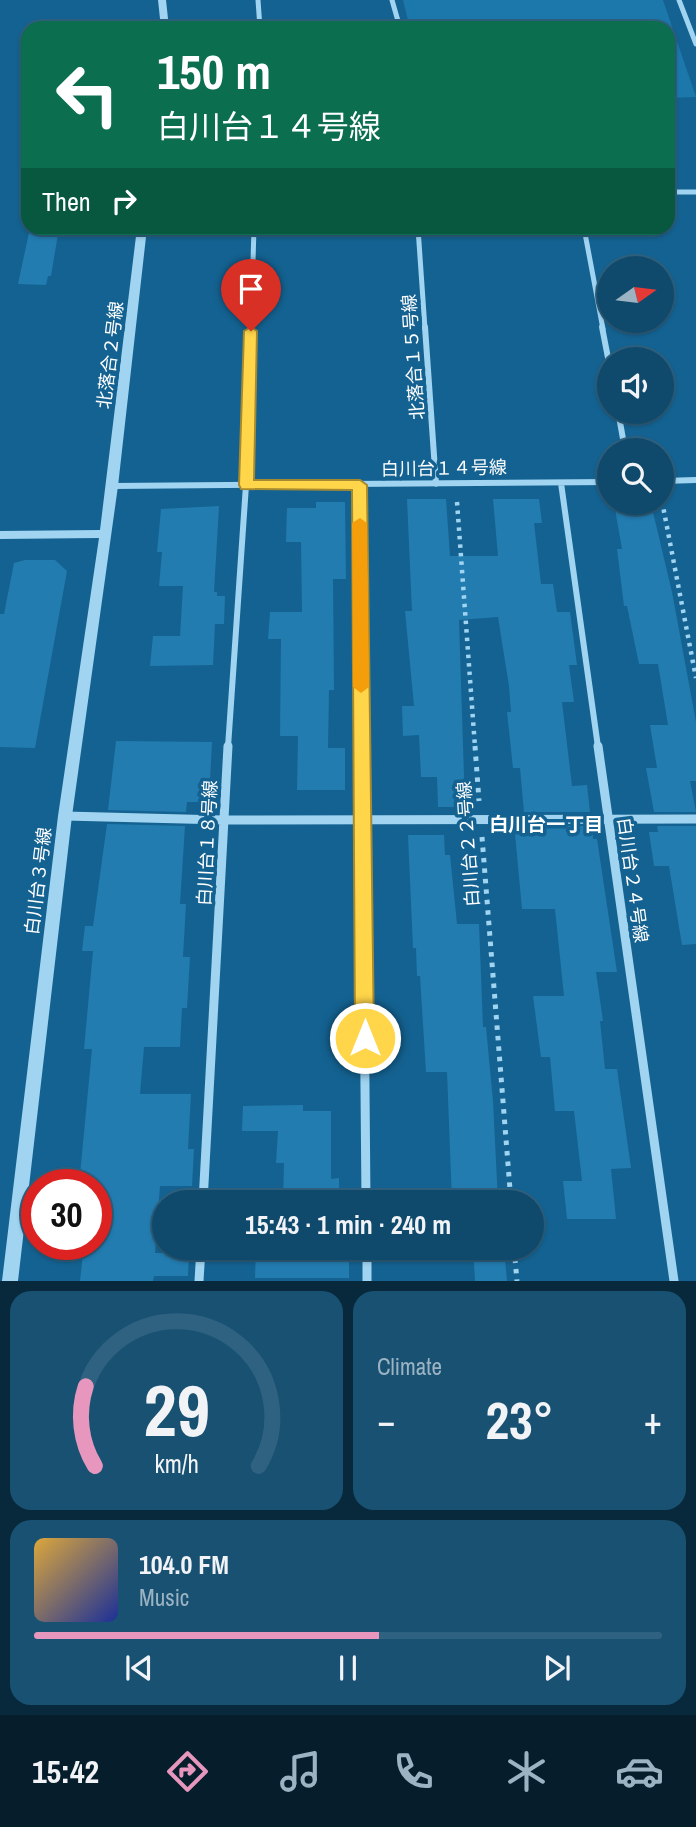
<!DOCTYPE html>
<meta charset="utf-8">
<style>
:root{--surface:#0f4a6d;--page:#185172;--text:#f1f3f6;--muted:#9bb3c2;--line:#2f6280;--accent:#e797bd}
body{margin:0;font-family:"Archivo Narrow","Noto Sans JP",sans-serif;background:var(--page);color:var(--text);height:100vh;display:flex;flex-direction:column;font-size:26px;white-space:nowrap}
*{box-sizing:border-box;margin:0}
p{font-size:23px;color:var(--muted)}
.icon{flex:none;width:38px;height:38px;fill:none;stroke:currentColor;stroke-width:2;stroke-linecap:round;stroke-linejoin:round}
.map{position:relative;height:1281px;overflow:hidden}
.side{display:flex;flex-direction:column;gap:10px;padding:10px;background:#08293c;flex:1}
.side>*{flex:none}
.hud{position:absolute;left:21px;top:21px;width:654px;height:214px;border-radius:21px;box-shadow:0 2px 5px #0004,0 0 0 2px var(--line);background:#0b6e4f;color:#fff;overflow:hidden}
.needle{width:46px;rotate:76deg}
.tools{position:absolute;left:597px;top:256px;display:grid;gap:14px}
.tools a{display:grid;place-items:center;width:77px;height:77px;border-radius:50%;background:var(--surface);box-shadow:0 2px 5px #0004,0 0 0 2px var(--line);font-size:35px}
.speed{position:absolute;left:21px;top:1169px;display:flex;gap:14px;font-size:35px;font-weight:700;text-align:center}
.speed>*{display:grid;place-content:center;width:91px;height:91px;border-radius:50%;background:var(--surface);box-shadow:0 2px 5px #0004,0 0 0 2px var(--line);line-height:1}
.speed .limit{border:10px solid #d22;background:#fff;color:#111}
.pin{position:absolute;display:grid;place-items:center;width:60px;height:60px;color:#fff;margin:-72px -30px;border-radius:50% 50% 50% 0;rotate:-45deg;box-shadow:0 0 7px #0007}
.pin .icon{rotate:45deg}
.me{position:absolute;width:77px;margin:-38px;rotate:0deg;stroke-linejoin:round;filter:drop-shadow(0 0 5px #0008)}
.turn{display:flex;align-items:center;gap:24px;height:147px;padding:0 21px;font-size:32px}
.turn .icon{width:91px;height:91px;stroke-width:2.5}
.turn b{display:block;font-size:49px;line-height:60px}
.then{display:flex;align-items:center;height:66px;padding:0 21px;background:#0003;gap:14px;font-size:26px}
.big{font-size:52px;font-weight:700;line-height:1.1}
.side .tile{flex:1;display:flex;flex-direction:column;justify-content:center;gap:10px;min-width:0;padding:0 24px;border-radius:21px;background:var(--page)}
.side .dial{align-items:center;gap:0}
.dial svg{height:182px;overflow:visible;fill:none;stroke:var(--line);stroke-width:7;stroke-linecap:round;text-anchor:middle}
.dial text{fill:var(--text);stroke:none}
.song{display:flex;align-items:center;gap:21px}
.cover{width:84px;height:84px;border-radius:10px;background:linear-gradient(135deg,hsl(40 70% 55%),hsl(230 70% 35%))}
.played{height:7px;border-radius:4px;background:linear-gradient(90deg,var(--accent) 55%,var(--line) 55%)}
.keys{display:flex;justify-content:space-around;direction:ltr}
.heat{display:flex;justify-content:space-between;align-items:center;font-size:38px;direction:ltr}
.side .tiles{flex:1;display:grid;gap:10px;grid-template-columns:1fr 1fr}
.tile:last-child{grid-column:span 2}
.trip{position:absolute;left:152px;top:1190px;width:392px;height:70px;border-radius:35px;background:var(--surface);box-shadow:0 2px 5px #0004,0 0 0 2px var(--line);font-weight:700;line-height:70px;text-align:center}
.tabs{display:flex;height:112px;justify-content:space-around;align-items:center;background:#061e2c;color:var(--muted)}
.tabs .icon{width:49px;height:49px}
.tabs .active{color:var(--accent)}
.tabs b{font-size:32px;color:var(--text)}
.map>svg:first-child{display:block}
</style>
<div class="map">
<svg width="696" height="1281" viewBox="0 0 696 1281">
<rect width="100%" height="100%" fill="#146291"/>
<!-- green -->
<path fill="#1c77ab" d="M403,0H663L696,97L669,98L668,28H410Z"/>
<!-- building -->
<path fill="#227cb0" d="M30,228H59L51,276H48L46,285L18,284Z
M407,499H446L450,556H498L493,499H539L542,523H534L541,584H553L557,612H570L577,665H569L574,702H562L572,786L587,785L590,812H524L520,768H513L507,712H511L509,686L498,617L459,620L465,807H438L437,777H421L419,735L403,736L402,706H414L405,611H412Z
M316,502H345L346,579H333L334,690H329L328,748H345V790H297L298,736H280L281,639H268L270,612H302L301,542H286L287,508H316Z
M614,503H647L648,508H652L672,592L696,722V781H690L696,812H654L646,768H657L650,725H668L658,664H639L627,606H624L617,549H622Z
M219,506L214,592H217V596H225L224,624H215L213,665L150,666L153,636H180L183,586H159L162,552H157L161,509Z
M25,560H55L67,571L35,748L0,747V614H4L14,563Z
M116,741L212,742L209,802H187L186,812L108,810Z
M107,824L185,826L180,904H186L183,957H190L187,1008H182L180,1047H144L140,1094H191L188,1149H194L192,1186H160L155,1253H189L188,1276H154L153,1281H80L84,1244H96V1185H79L92,1049H84L93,951H82L85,926H93Z
M525,826H592L593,839H597L617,972H596L603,1021H600L605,1069H617L631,1168L611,1169L616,1219H567L563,1181H582L574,1111H555L550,1057H541L533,996H564L555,909H522L515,834H526Z
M657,826H696V944L682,945L669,866H654L649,832H658Z
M408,835H444L445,855H450L457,924H479L483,1027H486L493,1101L498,1202H452L447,1072H426L420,976H417L416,948H413Z
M303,1105V1111H331V1179L339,1178V1202H283L284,1163H276L278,1131H242L243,1106Z
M256,1248H349V1278H255Z
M473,1248H504L507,1281H475Z"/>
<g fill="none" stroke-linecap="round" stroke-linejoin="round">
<!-- path-far1 -->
<path stroke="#a0d4f1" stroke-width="4.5" stroke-dasharray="3.5 5" stroke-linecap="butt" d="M662,501L696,678
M457,502L475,747"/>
<!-- path -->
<path stroke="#a0d4f1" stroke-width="5" stroke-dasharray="4.5 6" stroke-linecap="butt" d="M475,746L479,801
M482,837L511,1202
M514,1248L517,1281"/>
<!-- minor-far2 -->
<path stroke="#a0d4f1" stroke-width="5" d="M258,0L260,28
M392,0L400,28
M679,0L696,44
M668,192H696
M418,228L425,329
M584,228L603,329
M251,329L254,228"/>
<!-- minor-far1 -->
<path stroke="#a0d4f1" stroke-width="6" d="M425,327L436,484
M602,327L609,363
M618,411L625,450
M662,481L696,480
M561,483L598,747
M360,485L362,747
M112,486L609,482
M228,747L246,485L251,327"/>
<!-- minor -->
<path stroke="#a0d4f1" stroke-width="9" d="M362,746L366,1202
M598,746L674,1281
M65,816L223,820L696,819
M203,1202L228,746
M367,1248V1281
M199,1281L201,1248"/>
<!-- tertiary -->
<path fill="#a0d4f1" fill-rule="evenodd" d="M158,0H166L169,28H161Z
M137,228H147L118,486L72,816L18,1281H2L58,816L99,538L0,539V531L100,530Z"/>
</g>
<!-- route -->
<path fill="#ffd54a" stroke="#a68a30" stroke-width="2" d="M251,327L257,331L254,480H360L367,485L374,1038L371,1044L365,1047L358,1044L355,1038L352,490L241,489L239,485L244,331Z"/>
<!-- slow -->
<path fill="#f59e0b" d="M360,518L367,523L369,687L361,693L353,687L352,523Z"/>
<g text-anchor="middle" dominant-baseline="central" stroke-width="7" stroke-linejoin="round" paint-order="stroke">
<!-- street labels -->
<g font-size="18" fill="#fff" stroke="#146291">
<text transform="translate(110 355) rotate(-83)">北落合２号線</text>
<text transform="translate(413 357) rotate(-94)">北落合１５号線</text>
<text transform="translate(444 468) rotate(-1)">白川台１４号線</text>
<text transform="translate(207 843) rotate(-87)">白川台１８号線</text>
<text transform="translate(468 844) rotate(-94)">白川台２２号線</text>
<text transform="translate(633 880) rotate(82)">白川台２４号線</text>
<text transform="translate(38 881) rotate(-83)">白川台３号線</text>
</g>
<!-- neighbourhood labels -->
<g font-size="19" font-weight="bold" fill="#fff" stroke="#146291">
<text x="546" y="824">白川台一丁目</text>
</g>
</g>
</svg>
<div class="tools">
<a><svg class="needle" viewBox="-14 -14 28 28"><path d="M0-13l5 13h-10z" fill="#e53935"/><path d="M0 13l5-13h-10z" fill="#9bb3c2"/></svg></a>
<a><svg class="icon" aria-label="sound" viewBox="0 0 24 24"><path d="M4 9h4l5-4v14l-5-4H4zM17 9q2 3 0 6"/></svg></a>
<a><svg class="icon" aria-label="search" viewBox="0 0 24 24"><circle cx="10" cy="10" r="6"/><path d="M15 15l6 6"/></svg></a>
</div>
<div class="speed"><div class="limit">30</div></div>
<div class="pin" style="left:251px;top:331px;background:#d93025"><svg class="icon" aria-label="arrive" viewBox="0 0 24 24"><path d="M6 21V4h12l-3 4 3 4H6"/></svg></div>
<svg class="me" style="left:365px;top:1038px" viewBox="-20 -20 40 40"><circle r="17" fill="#ffd54a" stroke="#fff" stroke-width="3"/><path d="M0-11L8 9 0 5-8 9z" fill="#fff"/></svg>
<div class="trip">15:43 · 1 min · 240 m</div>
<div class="hud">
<div class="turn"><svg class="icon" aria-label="left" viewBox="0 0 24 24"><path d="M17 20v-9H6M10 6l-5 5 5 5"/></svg><div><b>150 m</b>白川台１４号線</div></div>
<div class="then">Then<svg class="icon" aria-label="right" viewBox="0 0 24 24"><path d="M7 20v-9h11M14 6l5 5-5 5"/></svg></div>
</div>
</div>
<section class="side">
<div class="tiles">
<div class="tile dial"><svg viewBox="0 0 100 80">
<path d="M14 69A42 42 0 1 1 86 69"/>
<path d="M14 69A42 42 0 0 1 10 34" stroke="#e797bd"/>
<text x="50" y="56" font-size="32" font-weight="700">29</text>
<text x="50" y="72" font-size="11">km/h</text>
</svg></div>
<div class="tile"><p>Climate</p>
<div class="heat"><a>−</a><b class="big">23°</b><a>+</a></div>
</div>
<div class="tile">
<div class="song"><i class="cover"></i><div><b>104.0 FM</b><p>Music</p></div></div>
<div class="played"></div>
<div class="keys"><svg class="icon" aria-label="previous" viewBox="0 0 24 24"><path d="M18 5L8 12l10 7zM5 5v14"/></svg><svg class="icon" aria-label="pause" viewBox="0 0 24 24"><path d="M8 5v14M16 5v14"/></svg><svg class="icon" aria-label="next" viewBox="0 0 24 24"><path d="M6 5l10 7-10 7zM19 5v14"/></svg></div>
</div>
</div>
</section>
<nav class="tabs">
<b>15:42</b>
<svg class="icon active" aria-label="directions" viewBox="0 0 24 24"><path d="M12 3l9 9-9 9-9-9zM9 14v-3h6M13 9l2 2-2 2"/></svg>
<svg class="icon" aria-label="music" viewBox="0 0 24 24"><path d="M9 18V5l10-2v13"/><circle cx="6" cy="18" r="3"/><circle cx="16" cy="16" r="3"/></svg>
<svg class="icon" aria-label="phone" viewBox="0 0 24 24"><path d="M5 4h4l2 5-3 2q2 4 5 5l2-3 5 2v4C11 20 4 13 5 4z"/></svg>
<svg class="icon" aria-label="climate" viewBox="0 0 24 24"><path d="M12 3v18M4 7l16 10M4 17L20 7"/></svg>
<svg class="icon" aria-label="car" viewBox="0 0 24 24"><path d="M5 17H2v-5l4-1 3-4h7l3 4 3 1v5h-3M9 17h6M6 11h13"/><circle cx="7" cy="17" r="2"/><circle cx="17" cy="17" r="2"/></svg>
</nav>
